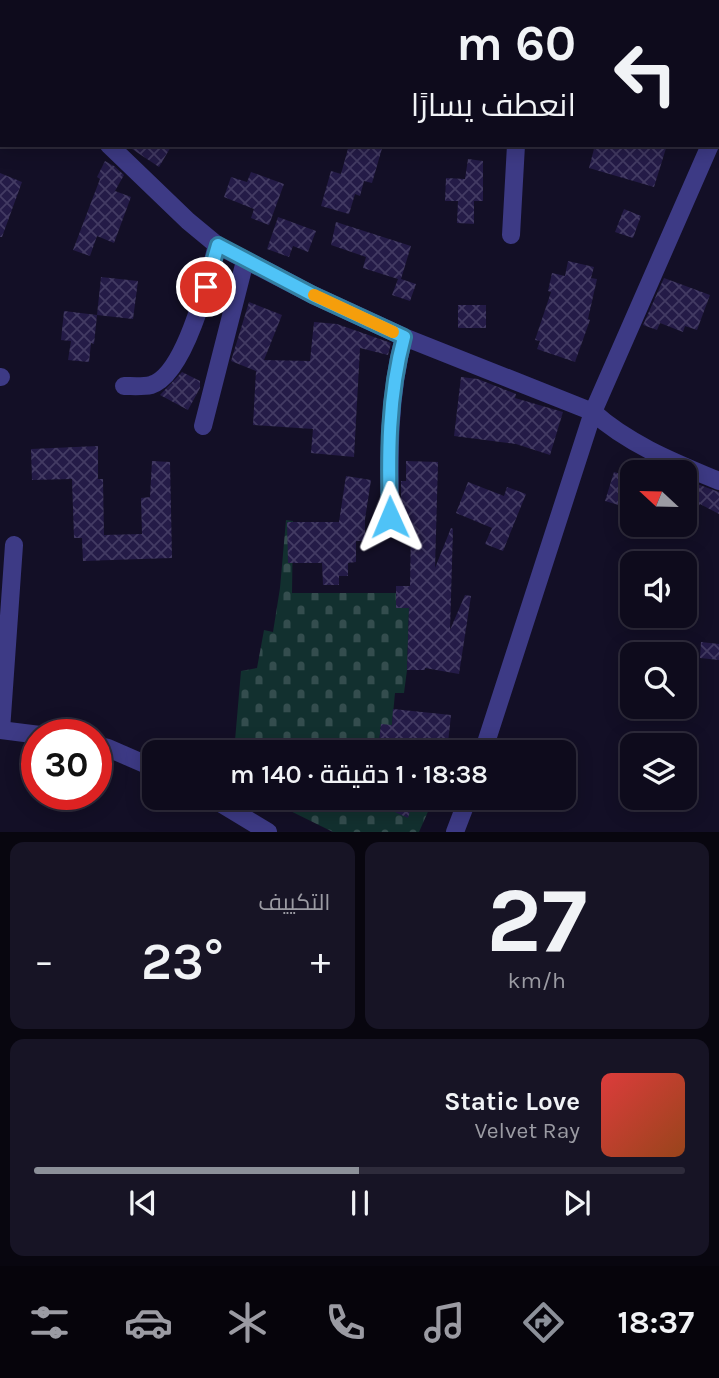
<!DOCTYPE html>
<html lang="ar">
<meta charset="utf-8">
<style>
:root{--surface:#0e0b1c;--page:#171425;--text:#f1f3f6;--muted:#9b9ba3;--line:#2e2b3b;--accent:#8c9099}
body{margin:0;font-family:Karla,Cairo,sans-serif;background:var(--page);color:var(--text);direction:rtl;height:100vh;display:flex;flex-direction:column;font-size:26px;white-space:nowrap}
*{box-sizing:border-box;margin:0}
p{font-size:23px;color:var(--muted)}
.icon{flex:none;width:38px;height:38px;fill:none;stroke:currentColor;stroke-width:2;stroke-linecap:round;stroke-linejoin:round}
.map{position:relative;height:832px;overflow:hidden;direction:ltr}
.drawer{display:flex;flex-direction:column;gap:10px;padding:10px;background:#08060f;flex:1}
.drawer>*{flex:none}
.top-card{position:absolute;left:0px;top:0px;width:719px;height:147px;box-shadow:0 4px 18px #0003,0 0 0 2px var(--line);direction:rtl;background:#0e0b1c;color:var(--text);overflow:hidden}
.needle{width:46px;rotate:292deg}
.tools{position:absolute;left:620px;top:460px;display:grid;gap:14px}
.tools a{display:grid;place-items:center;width:77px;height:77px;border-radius:14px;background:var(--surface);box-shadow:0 4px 18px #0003,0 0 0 2px var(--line);font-size:35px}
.speed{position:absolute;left:21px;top:719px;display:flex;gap:14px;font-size:35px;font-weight:700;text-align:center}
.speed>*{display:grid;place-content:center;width:91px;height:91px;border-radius:50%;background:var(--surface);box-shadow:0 4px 18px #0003,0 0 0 2px var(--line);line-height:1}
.speed .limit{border:10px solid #d22;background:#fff;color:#111}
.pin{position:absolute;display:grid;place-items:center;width:60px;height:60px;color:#fff;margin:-30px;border:4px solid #fff;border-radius:50%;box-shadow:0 2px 7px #0007}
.me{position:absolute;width:77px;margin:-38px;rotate:359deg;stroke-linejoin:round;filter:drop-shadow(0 0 5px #0008)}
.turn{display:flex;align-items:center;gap:24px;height:147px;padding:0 28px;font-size:32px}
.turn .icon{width:91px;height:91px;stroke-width:2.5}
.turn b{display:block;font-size:49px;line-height:60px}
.big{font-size:52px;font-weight:600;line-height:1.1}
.drawer .card{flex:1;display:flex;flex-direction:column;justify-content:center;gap:10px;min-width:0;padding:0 24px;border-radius:14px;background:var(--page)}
.drawer .dial{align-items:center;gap:0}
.dial b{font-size:91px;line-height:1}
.song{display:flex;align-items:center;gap:21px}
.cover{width:84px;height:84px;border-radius:10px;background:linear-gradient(135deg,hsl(0 70% 55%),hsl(20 70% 35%))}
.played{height:7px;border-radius:4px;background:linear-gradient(90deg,var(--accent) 50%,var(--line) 50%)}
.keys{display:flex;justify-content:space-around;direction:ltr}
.heat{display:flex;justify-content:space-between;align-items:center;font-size:38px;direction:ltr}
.drawer .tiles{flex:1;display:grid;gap:10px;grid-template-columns:1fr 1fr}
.card:last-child{grid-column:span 2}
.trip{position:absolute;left:142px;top:740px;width:434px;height:70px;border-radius:14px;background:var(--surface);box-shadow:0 4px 18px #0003,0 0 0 2px var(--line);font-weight:600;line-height:70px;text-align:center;direction:rtl}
.tabs{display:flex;height:112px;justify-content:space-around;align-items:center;background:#06040b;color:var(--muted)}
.tabs .icon{width:49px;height:49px}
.tabs .on{color:var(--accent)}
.tabs b{font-size:32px;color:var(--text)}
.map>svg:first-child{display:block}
</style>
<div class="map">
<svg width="719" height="832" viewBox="0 0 719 832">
<defs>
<pattern id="cemetery-stones" width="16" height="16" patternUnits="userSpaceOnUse" patternTransform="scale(1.75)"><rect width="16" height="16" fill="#12302f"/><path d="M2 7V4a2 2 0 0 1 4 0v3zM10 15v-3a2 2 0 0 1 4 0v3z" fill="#344d4e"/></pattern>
<pattern id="building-cross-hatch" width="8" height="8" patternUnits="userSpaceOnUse" patternTransform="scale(1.75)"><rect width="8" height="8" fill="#241b47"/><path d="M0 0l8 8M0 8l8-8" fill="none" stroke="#433b63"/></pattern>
</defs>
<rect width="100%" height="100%" fill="#130f26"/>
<!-- cemetery -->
<path fill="url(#cemetery-stones)" d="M286,520L293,521L292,593H396V608H409L407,670L404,693H395L392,725H381L378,752H234L241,671L257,668L264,630L273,632L280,588Z
M264,798H434L419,832H333Z"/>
<!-- building -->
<path fill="url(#building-cross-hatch)" d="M126,145H172L159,167Z
M349,145H383L372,183L364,181L360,196L355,194L349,214L321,206L331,171L341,174Z
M595,145H667L654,187L589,168Z
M468,159L483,161V201H474V224L457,223L458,201H445L446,178L465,179Z
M105,161L114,166L124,175L115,191L131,197L114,243L97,236L90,256L73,250L100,179L97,177Z
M251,172L284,184L269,225L251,218L254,209L224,197L231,177L247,182Z
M0,173L22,182L2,237H0Z
M624,209L641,216L633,238L615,232Z
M278,217L316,231L308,252L293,246L289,257L267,249Z
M336,222L411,246L401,279L416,284L410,301L392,295L398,279L363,268L366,257L331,245Z
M568,261L594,267L591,278L597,279L588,319L590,320L575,362L537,349L540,341L535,340L551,292L548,291L552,273L565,276Z
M101,277L138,281L133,319L97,315Z
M664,278L710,295L697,330L685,326L683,332L660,323L657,330L643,325Z
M249,302L282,315L264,360L310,361L314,322L337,324L391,343L388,355L360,348L354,457L311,453L313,429L253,425L256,371L231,361Z
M458,305H486V328H458Z
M64,311L97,315L94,344L91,343L89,362L68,360L71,341L61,340Z
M182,372L200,381V388L188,410L160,395Z
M461,377L478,379L516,394L515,398L563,412L550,455L516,444L454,436Z
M98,446V479H103L104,535L142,534L141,498L150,497L152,461L170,462L172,558L83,561L82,538H74L72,479L32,480L31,449Z
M406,461L438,462L435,568L451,528L453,529L450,630L465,595L471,596L459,674L425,668V670H407L409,608H396V586H410L411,525H399L401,517V481H406Z
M614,472L632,477V509L605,501Z
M346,476L371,480L365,519V541H356V562L348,563V576H339V585H323L322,563H288L287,522H339Z
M468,482L504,496L507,487L526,494L503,551L485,544L492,528L456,513Z
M697,484L719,492V514L700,504L698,507L684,501V485L695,488Z
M701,642L719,644V660L700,658Z
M393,709L451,715L448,743H439L438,752H378L381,724L392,725Z
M364,798H414L408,818Z"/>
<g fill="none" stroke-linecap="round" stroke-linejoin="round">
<!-- street -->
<path stroke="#3d3a85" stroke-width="18" d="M13,2L14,0
M159,2V0
M531,2V0
M0,39L2,34
M0,86L2,87
M718,126L719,123
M109,145L188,221L217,245L313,295L404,337L593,412C628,444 676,463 719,481
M511,235L516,145
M0,377H1
M124,386C132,386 143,387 151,385C185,375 209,277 217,245
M203,426L245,261
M390,517C389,457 388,396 404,337
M0,730L40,735
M1,730L14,545
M96,745L108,748L154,768
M483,752L593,412L710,145
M212,798L268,832
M455,832L468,798"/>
</g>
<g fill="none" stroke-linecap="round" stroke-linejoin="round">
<defs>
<path id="route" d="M206,287L218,245L313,295L404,337C388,396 388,457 390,517"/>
</defs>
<!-- route casing -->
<use href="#route" stroke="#337fa1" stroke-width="18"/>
<!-- route -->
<use href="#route" stroke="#4fc3f7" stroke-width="12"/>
<!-- slow -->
<path stroke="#f59e0b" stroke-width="12" d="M314,295L393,332"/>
</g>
</svg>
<div class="tools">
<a><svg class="needle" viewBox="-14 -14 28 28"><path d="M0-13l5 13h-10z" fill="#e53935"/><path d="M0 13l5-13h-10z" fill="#9b9ba3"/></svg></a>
<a><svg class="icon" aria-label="sound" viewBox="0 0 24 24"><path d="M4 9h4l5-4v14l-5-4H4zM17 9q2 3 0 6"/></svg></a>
<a><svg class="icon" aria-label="search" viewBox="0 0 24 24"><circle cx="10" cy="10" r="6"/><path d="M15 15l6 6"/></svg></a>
<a><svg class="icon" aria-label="layers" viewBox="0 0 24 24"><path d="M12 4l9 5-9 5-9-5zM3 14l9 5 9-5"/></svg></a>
</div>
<div class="speed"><div class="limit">30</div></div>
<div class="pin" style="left:206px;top:287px;background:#d93025"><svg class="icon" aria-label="arrive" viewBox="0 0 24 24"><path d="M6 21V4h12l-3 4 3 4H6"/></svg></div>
<svg class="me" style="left:390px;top:517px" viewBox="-20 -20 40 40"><path d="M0-17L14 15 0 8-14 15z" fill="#4fc3f7" stroke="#fff" stroke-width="4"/></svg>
<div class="trip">18:38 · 1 دقيقة · 140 m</div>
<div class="top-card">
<div class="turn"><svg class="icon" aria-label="left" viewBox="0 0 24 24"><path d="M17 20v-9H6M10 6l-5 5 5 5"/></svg><div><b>60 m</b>انعطف يسارًا</div></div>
</div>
</div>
<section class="drawer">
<div class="tiles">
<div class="card dial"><b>27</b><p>km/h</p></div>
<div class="card"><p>التكييف</p>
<div class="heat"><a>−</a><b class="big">23°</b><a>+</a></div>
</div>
<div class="card">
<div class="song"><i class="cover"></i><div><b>Static Love</b><p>Velvet Ray</p></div></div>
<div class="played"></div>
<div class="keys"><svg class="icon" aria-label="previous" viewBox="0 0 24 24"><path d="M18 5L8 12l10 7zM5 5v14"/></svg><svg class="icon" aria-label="pause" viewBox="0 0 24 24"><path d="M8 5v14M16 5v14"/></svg><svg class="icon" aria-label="next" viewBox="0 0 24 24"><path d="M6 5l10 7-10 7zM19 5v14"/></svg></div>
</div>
</div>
</section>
<nav class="tabs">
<b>18:37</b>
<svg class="icon on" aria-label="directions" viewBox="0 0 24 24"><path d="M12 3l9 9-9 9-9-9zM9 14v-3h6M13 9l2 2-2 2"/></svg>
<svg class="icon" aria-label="music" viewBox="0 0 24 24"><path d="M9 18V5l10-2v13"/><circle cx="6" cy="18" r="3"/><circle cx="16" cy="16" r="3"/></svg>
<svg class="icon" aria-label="phone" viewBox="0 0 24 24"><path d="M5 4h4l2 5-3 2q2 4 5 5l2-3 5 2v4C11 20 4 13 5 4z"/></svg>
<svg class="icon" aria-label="climate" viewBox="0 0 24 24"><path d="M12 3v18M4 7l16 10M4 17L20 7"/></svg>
<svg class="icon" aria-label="car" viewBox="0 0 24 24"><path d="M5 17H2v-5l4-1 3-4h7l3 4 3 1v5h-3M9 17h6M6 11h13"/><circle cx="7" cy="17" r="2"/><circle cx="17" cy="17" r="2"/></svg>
<svg class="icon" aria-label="filters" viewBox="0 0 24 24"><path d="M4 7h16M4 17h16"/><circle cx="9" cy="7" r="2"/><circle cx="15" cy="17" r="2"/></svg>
</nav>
